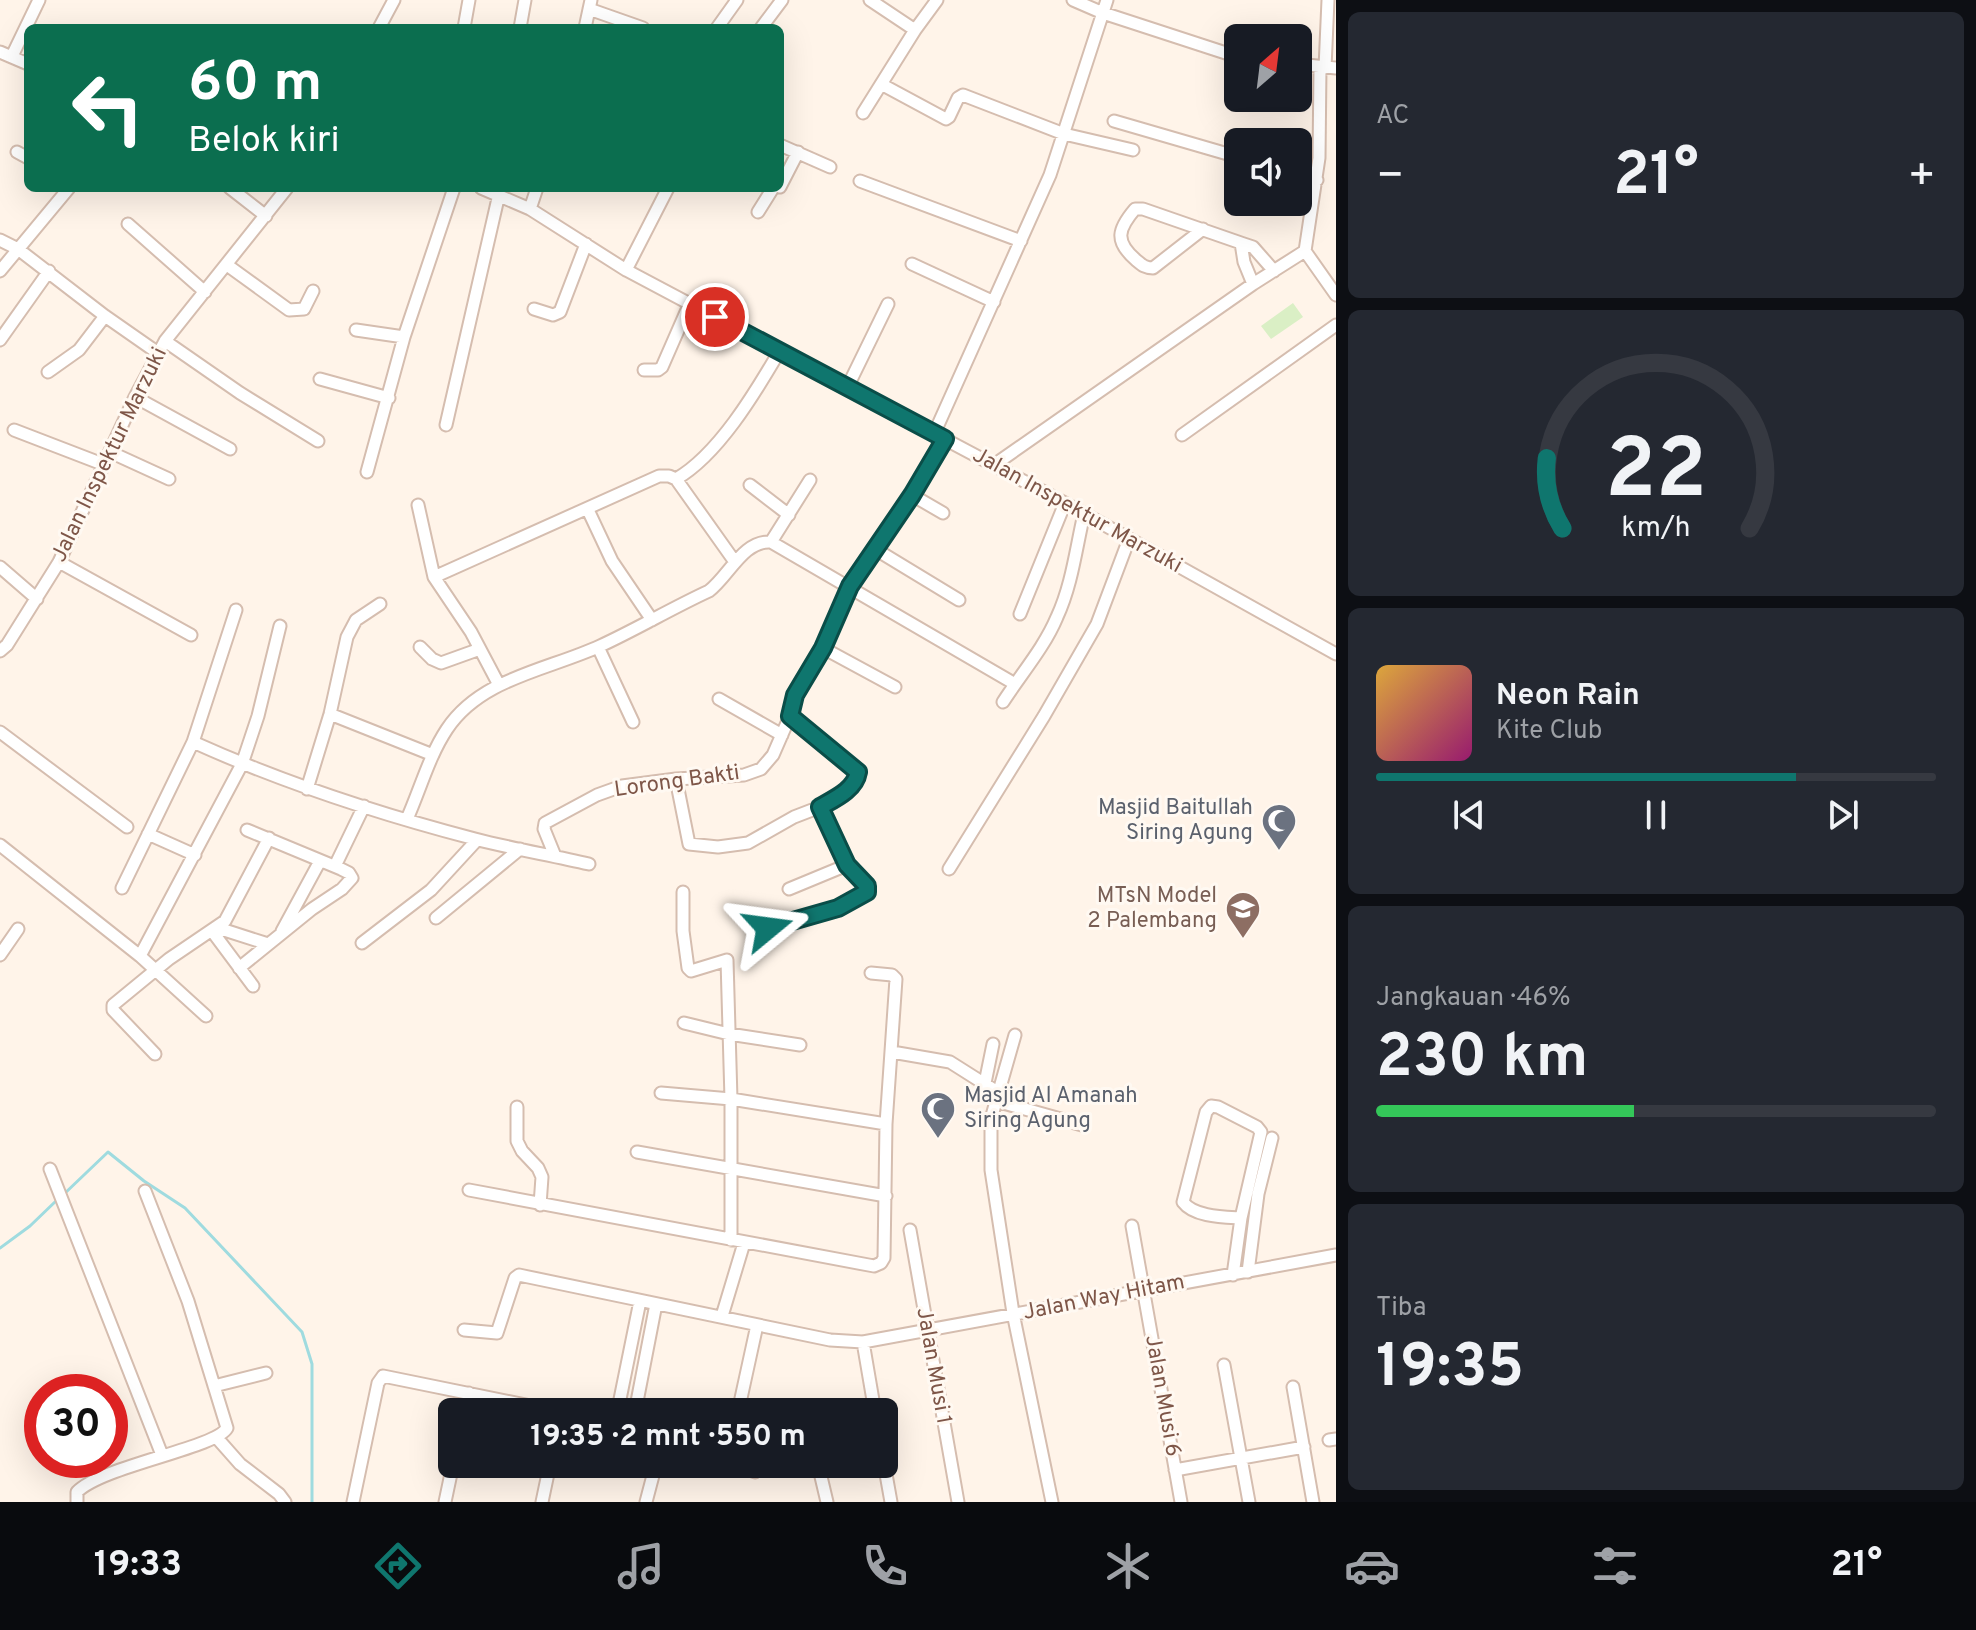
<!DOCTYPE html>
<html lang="id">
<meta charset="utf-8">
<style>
:root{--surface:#171b24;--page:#242831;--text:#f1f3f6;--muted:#9ea1a6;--line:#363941;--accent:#0f766e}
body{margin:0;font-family:Overpass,sans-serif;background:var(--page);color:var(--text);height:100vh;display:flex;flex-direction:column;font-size:30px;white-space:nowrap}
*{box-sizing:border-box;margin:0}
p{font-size:26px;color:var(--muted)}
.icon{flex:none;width:44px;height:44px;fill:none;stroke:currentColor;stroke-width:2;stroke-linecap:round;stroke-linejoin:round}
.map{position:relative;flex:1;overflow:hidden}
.panel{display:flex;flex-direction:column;gap:12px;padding:12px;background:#0d0f14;width:640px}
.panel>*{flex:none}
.hud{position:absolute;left:24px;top:24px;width:760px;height:168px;border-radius:12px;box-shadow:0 8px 32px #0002;background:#0b6e4f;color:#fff;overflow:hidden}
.needle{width:52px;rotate:28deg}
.tools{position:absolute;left:1224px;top:24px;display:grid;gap:16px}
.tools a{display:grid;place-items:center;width:88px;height:88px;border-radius:12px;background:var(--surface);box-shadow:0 8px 32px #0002;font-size:40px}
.speed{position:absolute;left:24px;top:1374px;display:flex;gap:16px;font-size:40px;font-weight:700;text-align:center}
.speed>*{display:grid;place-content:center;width:104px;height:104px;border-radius:50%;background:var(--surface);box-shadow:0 8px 32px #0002;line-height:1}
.speed .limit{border:12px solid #d22;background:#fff;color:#111}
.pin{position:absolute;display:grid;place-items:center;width:68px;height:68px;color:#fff;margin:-34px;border:4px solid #fff;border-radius:50%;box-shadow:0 2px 8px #0007}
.me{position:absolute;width:88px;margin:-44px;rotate:74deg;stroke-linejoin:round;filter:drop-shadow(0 0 6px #0008)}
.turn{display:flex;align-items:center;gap:28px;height:168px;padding:0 32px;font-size:36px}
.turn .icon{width:104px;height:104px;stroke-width:2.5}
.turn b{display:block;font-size:56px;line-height:68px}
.big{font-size:60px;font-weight:700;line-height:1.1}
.panel .widget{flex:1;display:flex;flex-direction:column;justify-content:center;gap:12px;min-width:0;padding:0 28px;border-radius:12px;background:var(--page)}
.panel .dial{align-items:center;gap:0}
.dial svg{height:208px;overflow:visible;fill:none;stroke:var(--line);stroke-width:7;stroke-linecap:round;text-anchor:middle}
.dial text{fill:var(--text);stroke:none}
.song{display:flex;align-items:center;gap:24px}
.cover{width:96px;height:96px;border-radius:12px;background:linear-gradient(135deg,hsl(40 70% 55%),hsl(320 70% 35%))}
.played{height:8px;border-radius:4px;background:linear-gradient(90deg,var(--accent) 75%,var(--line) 75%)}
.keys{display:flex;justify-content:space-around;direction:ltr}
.heat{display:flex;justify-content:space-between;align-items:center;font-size:44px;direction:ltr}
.charge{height:12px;border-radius:6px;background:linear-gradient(90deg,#34c759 46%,var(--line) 0)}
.trip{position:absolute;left:438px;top:1398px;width:460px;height:80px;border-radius:12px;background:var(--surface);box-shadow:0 8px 32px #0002;font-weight:700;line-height:80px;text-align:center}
.menu{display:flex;height:128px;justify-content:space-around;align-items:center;background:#090b0e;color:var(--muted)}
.menu .icon{width:56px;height:56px}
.menu .active{color:var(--accent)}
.menu b{font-size:36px;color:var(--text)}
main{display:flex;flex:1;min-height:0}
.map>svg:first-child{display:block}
</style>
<main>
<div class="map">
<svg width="1336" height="1502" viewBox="0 0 1336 1502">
<rect width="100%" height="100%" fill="#fff4e9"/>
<!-- pitch -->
<path fill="#daefc5" d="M1293,303L1303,317L1271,339L1261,326Z"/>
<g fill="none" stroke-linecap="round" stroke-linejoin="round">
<!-- stream -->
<path stroke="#9fdbdf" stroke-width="3" d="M63,1195L108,1152L144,1181L185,1208L302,1332L312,1364V1502
M0,1248L30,1226L57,1200"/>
<defs>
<path id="minor" d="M870,0L915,30
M1073,0L1103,13L1238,57
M589,9L643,28
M379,28L394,0
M464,28L469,0
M520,28L525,0
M585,28L591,0
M717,28L737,0
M761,28L782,0
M0,52L28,64
M12,56L39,0
M1298,64L1336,68
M1325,68L1328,0
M881,84L946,119L949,117L958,98L963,95L1064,134L1133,150
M863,113L915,30L937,0
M1114,121L1238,157
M780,145L830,167
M17,152L28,158
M1298,174L1317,180
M860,181L1021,241
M780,187L798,152
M230,188L266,216
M481,188L530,209L626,270L1065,503L1336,654
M530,209L537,188
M758,212L773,188
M128,224L205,292
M1203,229L1153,268C1145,268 1142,265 1136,260C1114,241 1118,229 1135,209H1143L1241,243L1244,262L1253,284
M0,240L18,249L105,316L158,353
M1241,243L1253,247L1274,271
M1305,251L1336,295
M912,264L994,302
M227,265L289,310L304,309L313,291
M626,270L668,188
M0,271L69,188
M534,309L553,315L560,312L586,244
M356,330L404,337
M0,340L49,271
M165,341L240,393L318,441
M644,370H658L662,367L690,303
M48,372L79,350L105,316
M320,379L389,398
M847,388L888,304
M135,397L230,449
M446,425L499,194
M14,430L105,465
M934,434L1050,175L1107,0
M1182,435L1336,325
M110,452L169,479
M994,465L1253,284L1305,251L1319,158L1320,67
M367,472L404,337L454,188
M676,479L735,562
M750,485L789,515
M912,495L943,513
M418,505L434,577L471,632L499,685
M588,510L612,561L652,620
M771,542L810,480
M875,549L959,600
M59,562L191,635
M0,567L37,599
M434,577L659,476H669L676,479C718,455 755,393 779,352
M1020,614L1065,503
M420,647L432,659L441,663L480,649
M598,647L633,722
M823,648L895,687
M0,651L7,645L59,562L135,397L165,341L287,188
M719,699L782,735
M1003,702C1021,674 1044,648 1057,617C1072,585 1076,548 1084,514
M330,714L433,755
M0,732L127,827
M193,742C284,783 379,814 475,839C513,849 551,855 589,864
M676,779L689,844L718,847L748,843L794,817L820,807L856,782L858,772L790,716
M307,789L330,714L347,637L356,620L380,604
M407,819C420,790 429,756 447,729C481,678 548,670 600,646C637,629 672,608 709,591C729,576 743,540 771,542L1015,684
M148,834L195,855
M0,845L140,956L206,1016
M555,856L544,829L545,823L597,795L622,786L676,779L744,775L761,769L773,755L790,716L795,695L823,648L850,586L912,495L945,439
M335,866L364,806
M949,869L1044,716L1097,624L1129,539
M122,888L193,742L236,610
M789,889L847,865
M436,918L520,849
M218,928L268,944
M768,928C789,922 864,907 867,886L847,865L820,807
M212,931L253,986
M282,931L320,861
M362,943L431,890L477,840
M0,955L18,929
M140,956L242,764L258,716L280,626
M239,968L312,909L342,889L352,878L349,873L341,869L247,830
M684,1023L729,1034L800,1045
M1015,1035L991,1119V1170L1013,1313L1052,1502
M892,1052L950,1062L999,1093
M155,1054L113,1010V1005L169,959L225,921L269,838
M985,1083L993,1044
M661,1093L731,1099L727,960L691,971L688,968L683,931V892
M996,1101L1082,1125
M517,1107V1141L522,1151L538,1168L542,1177L540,1205
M637,1152L886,1196
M50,1169L162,1455
M469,1190L874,1266L881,1263L884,1258L886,1124L896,979L892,975L871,973
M1132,1226L1181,1502
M910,1230L958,1502
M731,1240V1099L886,1124
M1248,1272L1258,1194L1272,1138
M1233,1275L1241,1218L1261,1132L1257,1127L1218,1107L1211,1106L1206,1112L1183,1202C1194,1217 1224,1217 1241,1218
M722,1316L744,1243
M464,1330L497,1333L515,1278L519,1275L830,1340L863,1342L1336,1255
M863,1342L875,1412
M1224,1365L1249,1502
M214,1386L266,1373
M1293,1387L1313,1502
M618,1409L640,1301
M465,1412L469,1393
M635,1412L656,1304
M738,1412L757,1325
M217,1438L240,1464L279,1494L285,1502
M1329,1440L1336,1439
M884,1463L891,1502
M731,1464L755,1472
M818,1464L827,1502
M1175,1470L1304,1447
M77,1502V1492C102,1466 216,1448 227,1428L188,1301L145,1191
M353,1502L378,1383L383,1376L560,1412L618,1409L633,1412
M445,1502L453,1464
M542,1502L550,1464
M646,1502L656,1464"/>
</defs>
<!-- minor casing -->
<use href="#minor" stroke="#d5bdaf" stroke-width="15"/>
<!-- minor -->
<use href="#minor" stroke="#fff" stroke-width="11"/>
</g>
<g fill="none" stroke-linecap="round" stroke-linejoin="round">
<defs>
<path id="route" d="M715,317L945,439L912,495L850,586L823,648L795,695L790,716L858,772C855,790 834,799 820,807L847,865L867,886V892L838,908L768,928"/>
</defs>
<!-- route casing -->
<use href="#route" stroke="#0a4d48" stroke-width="20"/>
<!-- route -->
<use href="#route" stroke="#0f766e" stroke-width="14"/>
</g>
<!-- icons -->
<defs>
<symbol id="mosque-pin" viewBox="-11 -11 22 30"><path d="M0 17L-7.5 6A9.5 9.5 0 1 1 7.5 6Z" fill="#6b7280" stroke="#fff9f2"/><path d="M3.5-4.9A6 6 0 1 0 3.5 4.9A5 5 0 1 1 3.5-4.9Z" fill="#fff"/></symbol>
<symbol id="school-pin" viewBox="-11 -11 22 30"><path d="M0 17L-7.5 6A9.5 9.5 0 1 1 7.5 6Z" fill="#8d6e63" stroke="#fff9f2"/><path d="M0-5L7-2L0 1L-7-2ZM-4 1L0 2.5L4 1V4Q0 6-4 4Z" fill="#fff"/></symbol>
</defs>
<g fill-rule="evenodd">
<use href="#mosque-pin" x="1259" y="801" width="40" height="54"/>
<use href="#school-pin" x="1223" y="889" width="40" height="54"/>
<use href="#mosque-pin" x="918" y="1089" width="40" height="54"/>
</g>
<g text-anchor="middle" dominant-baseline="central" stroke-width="6" stroke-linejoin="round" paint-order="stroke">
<!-- street labels -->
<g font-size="22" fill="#7e5648" stroke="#fff9f2">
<text transform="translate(110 455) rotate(-64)">Jalan Inspektur Marzuki</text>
<text transform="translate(1077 511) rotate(29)">Jalan Inspektur Marzuki</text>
<text transform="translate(677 782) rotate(-8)">Lorong Bakti</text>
<text transform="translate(1104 1298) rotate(-11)">Jalan Way Hitam</text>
<text transform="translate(933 1366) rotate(80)">Jalan Musi 1</text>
<text transform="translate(1162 1396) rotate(80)">Jalan Musi 6</text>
</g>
<!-- worship labels -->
<g font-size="22" fill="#5b616d" stroke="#fff9f2" text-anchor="end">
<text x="1253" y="808">Masjid Baitullah<tspan x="1253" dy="25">Siring Agung</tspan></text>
<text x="964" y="1096" text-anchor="start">Masjid Al Amanah<tspan x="964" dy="25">Siring Agung</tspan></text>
</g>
<!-- education labels -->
<g font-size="22" fill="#785e54" stroke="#fff9f2" text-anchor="end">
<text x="1217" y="896">MTsN Model<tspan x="1217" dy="25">2 Palembang</tspan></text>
</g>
</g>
</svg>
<div class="tools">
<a><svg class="needle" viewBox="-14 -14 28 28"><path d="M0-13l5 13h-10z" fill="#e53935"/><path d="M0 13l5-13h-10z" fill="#9ea1a6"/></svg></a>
<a><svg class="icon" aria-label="sound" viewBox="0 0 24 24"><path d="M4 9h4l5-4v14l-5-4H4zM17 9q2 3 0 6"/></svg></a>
</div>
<div class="speed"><div class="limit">30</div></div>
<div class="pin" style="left:715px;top:317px;background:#d93025"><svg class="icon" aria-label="arrive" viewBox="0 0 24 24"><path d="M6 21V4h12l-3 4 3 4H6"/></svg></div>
<svg class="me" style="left:768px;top:928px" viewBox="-20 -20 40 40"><path d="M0-17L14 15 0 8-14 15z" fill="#0f766e" stroke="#fff" stroke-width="4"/></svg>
<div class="trip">19:35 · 2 mnt · 550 m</div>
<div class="hud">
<div class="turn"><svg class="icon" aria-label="left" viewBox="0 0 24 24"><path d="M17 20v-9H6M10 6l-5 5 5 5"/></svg><div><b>60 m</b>Belok kiri</div></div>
</div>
</div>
<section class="panel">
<div class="widget"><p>AC</p>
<div class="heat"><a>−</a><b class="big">21°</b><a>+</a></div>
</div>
<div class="widget dial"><svg viewBox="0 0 100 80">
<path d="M14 69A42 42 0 1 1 86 69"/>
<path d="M14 69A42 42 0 0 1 8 42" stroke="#0f766e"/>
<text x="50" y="56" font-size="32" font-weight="700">22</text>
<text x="50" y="72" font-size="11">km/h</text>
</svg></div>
<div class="widget">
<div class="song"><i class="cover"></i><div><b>Neon Rain</b><p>Kite Club</p></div></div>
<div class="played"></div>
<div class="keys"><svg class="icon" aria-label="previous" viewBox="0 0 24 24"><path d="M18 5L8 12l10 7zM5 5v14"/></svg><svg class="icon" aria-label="pause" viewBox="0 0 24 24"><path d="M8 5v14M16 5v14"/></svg><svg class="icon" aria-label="next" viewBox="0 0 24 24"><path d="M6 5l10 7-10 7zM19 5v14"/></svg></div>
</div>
<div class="widget"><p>Jangkauan · 46%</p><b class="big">230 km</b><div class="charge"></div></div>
<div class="widget"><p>Tiba</p><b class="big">19:35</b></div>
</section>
</main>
<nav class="menu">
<b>19:33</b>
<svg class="icon active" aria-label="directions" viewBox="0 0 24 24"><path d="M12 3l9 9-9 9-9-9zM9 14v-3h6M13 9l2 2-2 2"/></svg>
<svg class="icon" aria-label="music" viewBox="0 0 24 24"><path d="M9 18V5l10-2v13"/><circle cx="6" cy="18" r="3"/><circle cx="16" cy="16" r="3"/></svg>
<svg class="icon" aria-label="phone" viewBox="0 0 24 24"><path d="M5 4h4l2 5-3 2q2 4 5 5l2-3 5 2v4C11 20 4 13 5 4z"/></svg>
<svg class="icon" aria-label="climate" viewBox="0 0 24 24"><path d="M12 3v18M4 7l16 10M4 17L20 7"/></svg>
<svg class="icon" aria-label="car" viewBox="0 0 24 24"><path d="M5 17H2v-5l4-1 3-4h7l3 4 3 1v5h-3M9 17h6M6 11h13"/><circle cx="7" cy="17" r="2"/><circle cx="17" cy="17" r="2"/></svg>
<svg class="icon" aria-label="filters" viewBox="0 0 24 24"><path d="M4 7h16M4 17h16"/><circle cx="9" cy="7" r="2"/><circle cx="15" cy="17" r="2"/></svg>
<b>21°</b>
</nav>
